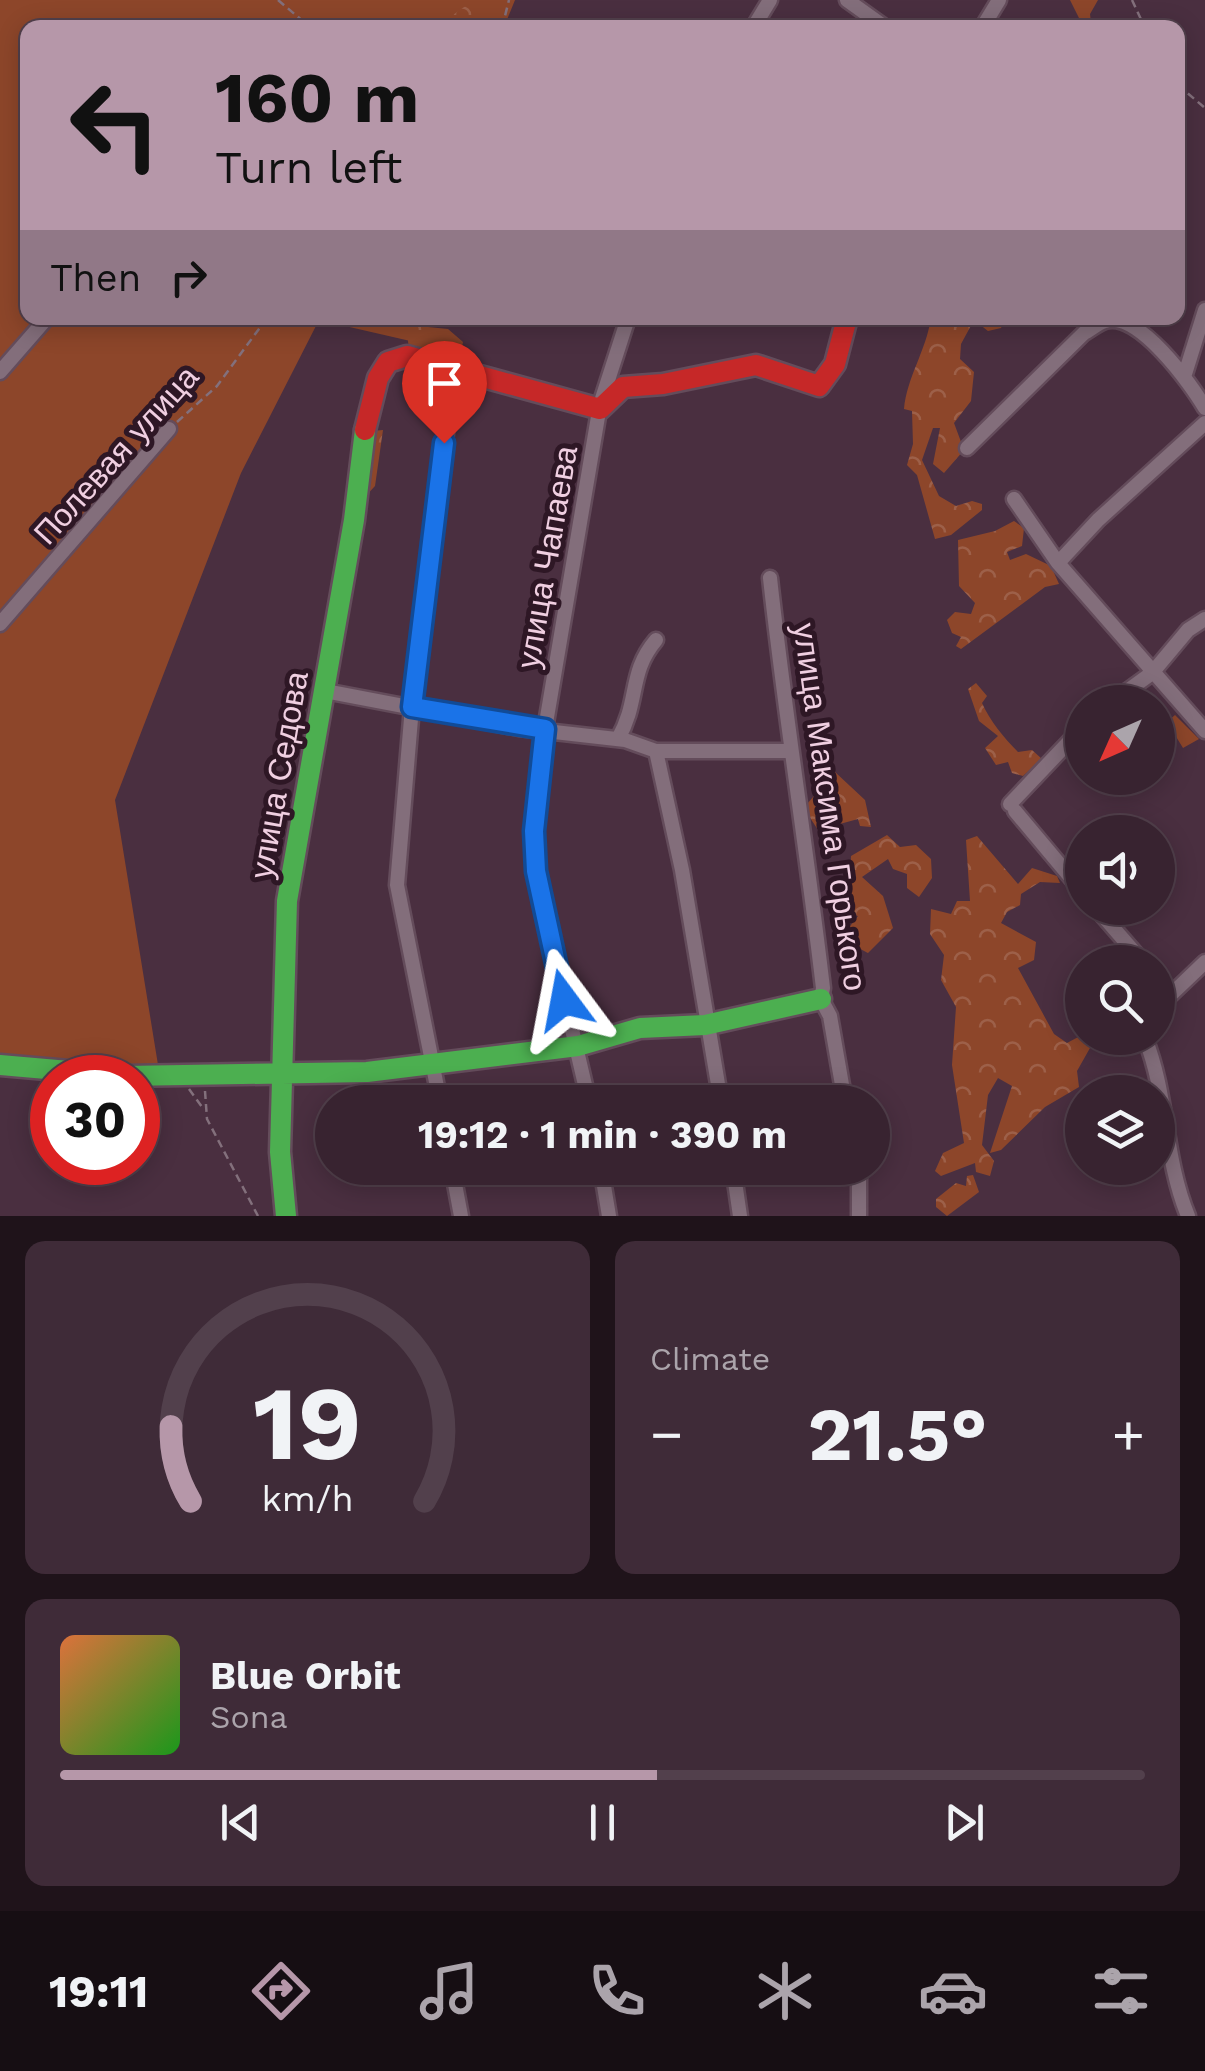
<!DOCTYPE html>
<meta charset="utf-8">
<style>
:root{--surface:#382330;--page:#3f2b38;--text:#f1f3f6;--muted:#aba4ab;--line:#52404c;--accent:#b697a9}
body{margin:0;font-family:"Work Sans",sans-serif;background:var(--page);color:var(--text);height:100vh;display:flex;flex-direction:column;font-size:38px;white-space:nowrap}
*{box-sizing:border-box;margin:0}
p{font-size:32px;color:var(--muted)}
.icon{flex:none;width:55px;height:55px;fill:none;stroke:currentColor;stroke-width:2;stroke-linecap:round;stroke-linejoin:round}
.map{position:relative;height:1216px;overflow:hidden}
.panel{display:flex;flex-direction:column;gap:25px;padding:25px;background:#1f131a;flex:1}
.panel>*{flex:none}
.top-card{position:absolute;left:20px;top:20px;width:1165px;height:305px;border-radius:20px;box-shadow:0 5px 25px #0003,0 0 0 2px var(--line);background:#b697a9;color:#111;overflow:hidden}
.needle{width:65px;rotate:225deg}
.controls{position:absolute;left:1065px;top:685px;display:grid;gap:20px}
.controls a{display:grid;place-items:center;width:110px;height:110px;border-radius:50%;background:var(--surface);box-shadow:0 5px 25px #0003,0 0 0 2px var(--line);font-size:50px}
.speed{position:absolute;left:30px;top:1055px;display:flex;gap:20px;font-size:50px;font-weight:700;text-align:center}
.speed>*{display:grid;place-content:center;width:130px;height:130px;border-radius:50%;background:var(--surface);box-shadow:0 5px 25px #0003,0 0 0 2px var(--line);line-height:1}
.speed .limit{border:15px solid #d22;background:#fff;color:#111}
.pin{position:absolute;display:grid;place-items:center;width:85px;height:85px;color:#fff;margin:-102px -42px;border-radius:50% 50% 50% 0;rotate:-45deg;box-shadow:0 0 10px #0007}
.pin .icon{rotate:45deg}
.me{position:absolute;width:110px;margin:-55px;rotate:347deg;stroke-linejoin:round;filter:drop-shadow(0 0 8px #0008)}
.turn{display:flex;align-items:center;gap:35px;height:210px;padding:0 30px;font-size:45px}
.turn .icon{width:130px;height:130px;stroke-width:2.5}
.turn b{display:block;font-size:70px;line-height:85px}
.then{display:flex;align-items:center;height:95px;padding:0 30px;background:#0003;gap:20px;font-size:38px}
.big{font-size:75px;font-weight:700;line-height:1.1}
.panel .tile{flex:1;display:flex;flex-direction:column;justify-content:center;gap:15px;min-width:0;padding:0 35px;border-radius:20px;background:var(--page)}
.panel .dial{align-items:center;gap:0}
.dial svg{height:260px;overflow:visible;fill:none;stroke:var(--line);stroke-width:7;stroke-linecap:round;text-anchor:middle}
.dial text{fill:var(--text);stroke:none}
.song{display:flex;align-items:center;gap:30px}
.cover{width:120px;height:120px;border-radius:15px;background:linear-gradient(135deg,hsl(20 70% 55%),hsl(120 70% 35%))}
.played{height:10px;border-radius:5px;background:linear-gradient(90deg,var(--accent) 55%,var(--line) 55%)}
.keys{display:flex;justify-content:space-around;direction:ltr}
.heat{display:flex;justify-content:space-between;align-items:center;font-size:55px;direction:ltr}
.panel .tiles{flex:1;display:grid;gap:25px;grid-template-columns:1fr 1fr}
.tile:last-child{grid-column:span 2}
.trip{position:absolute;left:315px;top:1085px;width:575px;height:100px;border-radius:50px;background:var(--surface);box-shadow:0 5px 25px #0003,0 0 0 2px var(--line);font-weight:700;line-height:100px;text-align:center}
.dock{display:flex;height:160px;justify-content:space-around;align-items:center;background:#160e13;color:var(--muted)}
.dock .icon{width:70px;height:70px}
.dock .active{color:var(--accent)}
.dock b{font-size:45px;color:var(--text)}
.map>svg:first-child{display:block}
</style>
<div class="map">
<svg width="1205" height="1216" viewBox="0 0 1205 1216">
<defs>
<pattern id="forest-crowns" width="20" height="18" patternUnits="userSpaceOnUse" patternTransform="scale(2.5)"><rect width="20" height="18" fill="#8d462a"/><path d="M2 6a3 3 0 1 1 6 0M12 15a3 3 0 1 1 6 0" fill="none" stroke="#9d6049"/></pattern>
</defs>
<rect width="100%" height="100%" fill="#4a2f40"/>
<!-- green -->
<path fill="#8d462a" d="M0,0H515L504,27L28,28V318H426L419,343L319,320L241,473L115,800L159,1071L0,1062Z
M1175,715L1199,739L1183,748L1167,722Z"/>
<!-- forest -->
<path fill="url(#forest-crowns)" d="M474,0H482L493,16L490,27H436Z
M1070,0H1098L1090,14L1091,23L1122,27H1072L1081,22Z
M931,318H1005L1001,328L988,331L974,320L961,344L960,359L974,372L971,401L954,423L964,450L944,473L933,464L940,428H933L922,460L939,496L956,506L972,501L982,504V510L951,535L935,539L917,475L907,465L913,444L912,411L904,409C907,377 926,351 931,318Z
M418,326L448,329L463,342L459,364L409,349L407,333Z
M383,430L375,486L361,501L373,431Z
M1014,521L1024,528L1022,546L1007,552L1010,560L1026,554L1051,566L1059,584L1045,587L961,649L956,646L961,637L952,633L947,620L955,612L971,614L975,603L959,586L958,540L995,531Z
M976,683L987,696L982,703C990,721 1004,738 1018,752L1032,750L1042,759L1023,776L1012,773L1008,762L996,765L985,748L998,736L979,721L968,689Z
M835,772L865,800L871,827L860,826L858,819L818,830L807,813V804Z
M887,835L900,847L916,845L931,859L932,878L919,897L907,888V874L893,869L888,859L862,877L883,896L893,928L868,953L847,942V930L858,916L835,911C832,894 835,883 850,875L851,856Z
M977,836L1018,884L1032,868L1057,876L1060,883L1040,882L1021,894L1020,905L1007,912L1001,923L1036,942L1034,960L1018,968L1054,1034L1067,1043L1082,1035L1090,1048L1077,1071L1079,1087L1045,1107L1001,1150L990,1153L1012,1086L998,1078L988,1095L982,1145L994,1161L990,1176L976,1172L975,1163L941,1176L935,1171L943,1153L964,1143L952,1065L956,1007L941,980L944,955L930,934L931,909L951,914L957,901H970L966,840Z
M973,1175L979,1192L947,1216L936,1207V1199L956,1183L966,1186L967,1176Z"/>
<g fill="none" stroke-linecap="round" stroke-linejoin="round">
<defs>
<path id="street" d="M847,0L886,28
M753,28L770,0
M982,28L999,0
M0,372L47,318
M1185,374L1205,310
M967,448L1084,333C1090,330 1098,323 1105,321C1138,310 1191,384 1205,408
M1014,499L1058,563L1205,731
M1058,563L1098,520L1205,423
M770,578C785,715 807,851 823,988L821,999L830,1016L845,1102
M0,624L169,429
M325,691L519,728L625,740L656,751H789
M1112,702L1152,673L1188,630L1205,619
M618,739C640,700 628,673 656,640
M656,751L682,870L721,1102
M1010,804L1082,728
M1015,811L1082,891
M1096,908L1143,962
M1158,1007L1205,962
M1145,1038C1168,1096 1164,1158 1188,1216
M440,1102L397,885L412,707L454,369
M589,1102L540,893L534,831L545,729L600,405L628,318
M452,1168L461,1216
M601,1168L609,1216
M733,1168L740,1216
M859,1216V1168"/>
<path id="fast" d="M0,1065L126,1076L367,1072L578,1046L640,1028L705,1025L821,999
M286,1216L280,1152L287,901L354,520L365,430"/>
<path id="jam" d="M365,430L378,378L388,362L407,356L600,409L623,387L663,384L756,365L819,386L835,364L847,318"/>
</defs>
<!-- street casing -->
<use href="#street" stroke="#644c5b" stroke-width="19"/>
<!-- fast casing -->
<use href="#fast" stroke="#644c5b" stroke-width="25"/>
<!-- jam casing -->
<use href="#jam" stroke="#644c5b" stroke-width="25"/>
<!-- path -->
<path stroke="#83707c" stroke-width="2.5" stroke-dasharray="8 5" stroke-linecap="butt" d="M278,0L311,28
M1132,0L1145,28
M502,28L509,0
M1178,85L1205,108
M177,422L217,386L267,318
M189,1089L202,1107
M205,1091L207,1119L258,1216"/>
<!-- street -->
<use href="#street" stroke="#836e7b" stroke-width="14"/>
<!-- fast -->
<use href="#fast" stroke="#4caf50" stroke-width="20"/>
<!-- jam -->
<use href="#jam" stroke="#c62828" stroke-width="20"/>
</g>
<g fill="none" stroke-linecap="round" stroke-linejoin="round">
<defs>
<path id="route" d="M444,443L412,707L545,729L534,831L536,871L564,1000"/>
</defs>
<!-- route casing -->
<use href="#route" stroke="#114b97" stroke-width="25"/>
<!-- route -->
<use href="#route" stroke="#1a73e8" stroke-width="18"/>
</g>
<g text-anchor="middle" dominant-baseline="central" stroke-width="10" stroke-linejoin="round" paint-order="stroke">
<!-- street labels -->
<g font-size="32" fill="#f0cfe1" stroke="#2e1725">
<text transform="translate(116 455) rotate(-48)">Полевая улица</text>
<text transform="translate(547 557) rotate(-80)">улица Чапаева</text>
<text transform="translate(279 775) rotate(-80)">улица Седова</text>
<text transform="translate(830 807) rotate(82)">улица Максима Горького</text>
</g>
</g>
</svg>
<div class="controls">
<a><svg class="needle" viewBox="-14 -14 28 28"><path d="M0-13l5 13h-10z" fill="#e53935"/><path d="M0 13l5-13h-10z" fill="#aba4ab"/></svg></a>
<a><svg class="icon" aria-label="sound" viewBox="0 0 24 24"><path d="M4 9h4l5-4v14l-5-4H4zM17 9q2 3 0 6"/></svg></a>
<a><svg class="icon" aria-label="search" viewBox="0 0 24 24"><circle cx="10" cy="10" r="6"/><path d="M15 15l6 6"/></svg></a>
<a><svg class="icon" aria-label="layers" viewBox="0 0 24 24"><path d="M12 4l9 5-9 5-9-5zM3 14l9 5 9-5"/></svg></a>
</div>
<div class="speed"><div class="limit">30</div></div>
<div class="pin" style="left:444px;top:443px;background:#d93025"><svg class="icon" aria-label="arrive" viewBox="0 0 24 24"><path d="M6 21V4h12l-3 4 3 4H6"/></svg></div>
<svg class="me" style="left:564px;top:1000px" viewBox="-20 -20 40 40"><path d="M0-17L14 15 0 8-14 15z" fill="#1a73e8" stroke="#fff" stroke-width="4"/></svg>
<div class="trip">19:12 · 1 min · 390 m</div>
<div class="top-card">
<div class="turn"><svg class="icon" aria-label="left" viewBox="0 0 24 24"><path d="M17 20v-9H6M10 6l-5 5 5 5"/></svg><div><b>160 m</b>Turn left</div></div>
<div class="then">Then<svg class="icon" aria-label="right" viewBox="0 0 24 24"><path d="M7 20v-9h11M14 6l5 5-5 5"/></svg></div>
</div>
</div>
<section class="panel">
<div class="tiles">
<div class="tile dial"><svg viewBox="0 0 100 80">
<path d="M14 69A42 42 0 1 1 86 69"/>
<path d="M14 69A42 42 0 0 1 8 46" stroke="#b697a9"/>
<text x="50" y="56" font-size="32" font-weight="700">19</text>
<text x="50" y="72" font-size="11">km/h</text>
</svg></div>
<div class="tile"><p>Climate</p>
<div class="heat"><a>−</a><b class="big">21.5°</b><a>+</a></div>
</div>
<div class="tile">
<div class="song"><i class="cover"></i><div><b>Blue Orbit</b><p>Sona</p></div></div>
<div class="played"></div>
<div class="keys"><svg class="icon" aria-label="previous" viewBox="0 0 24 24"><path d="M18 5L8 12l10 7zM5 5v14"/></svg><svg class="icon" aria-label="pause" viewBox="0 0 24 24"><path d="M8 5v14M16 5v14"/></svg><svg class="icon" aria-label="next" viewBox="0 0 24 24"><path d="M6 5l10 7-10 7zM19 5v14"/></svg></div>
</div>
</div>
</section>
<nav class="dock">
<b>19:11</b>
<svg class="icon active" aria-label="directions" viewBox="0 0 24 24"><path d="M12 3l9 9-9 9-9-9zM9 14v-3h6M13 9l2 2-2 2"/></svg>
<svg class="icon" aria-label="music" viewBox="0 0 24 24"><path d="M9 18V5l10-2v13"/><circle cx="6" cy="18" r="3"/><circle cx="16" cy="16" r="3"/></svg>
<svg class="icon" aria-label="phone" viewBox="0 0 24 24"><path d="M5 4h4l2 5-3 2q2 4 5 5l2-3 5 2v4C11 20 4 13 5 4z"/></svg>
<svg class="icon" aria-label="climate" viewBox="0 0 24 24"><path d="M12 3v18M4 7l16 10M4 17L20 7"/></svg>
<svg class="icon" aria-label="car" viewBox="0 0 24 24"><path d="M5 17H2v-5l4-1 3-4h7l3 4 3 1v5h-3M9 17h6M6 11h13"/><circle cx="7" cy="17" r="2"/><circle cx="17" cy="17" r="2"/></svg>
<svg class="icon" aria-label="filters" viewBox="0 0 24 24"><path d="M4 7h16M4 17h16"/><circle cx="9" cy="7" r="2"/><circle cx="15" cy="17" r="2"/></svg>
</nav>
